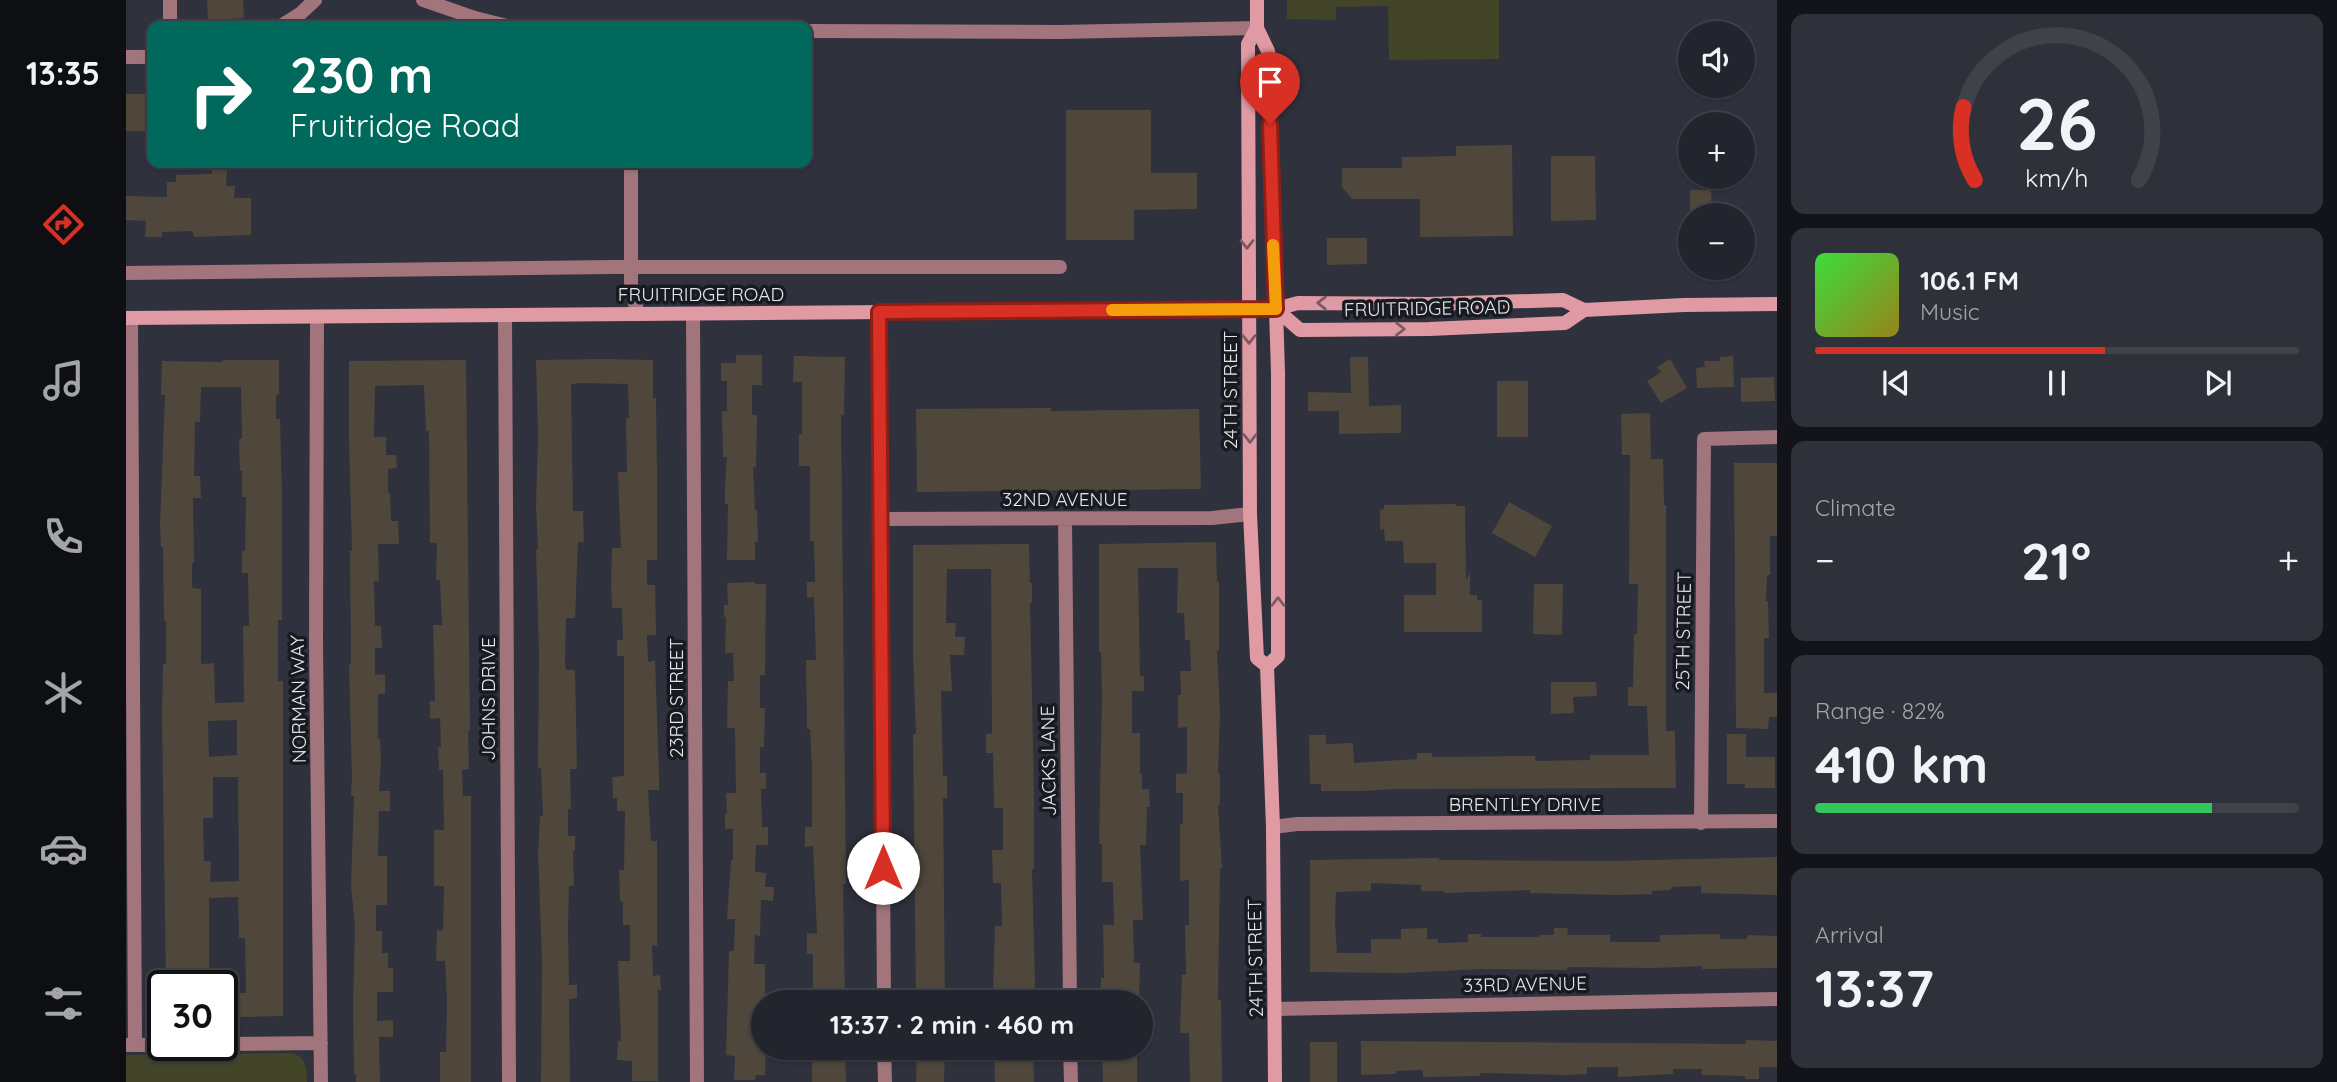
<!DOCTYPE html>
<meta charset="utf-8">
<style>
:root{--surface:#23252e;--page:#2f313a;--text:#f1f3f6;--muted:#a3a5aa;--line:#40424a;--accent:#d93025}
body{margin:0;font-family:Quicksand,sans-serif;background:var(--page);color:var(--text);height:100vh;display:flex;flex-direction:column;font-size:26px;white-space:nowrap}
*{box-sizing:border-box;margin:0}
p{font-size:23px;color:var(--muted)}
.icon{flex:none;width:38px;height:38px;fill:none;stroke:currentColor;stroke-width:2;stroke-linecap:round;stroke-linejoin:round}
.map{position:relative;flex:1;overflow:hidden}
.sheet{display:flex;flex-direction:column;gap:14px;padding:14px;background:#131419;width:560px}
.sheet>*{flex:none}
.guide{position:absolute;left:21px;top:21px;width:665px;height:147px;border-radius:14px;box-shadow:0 2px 5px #0004,0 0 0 2px var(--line);background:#00695c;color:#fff;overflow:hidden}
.buttons{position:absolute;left:1552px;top:21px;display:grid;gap:14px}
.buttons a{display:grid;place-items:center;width:77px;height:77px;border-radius:50%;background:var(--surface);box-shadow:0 2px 5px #0004,0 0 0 2px var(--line);font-size:35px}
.speed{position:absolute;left:21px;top:970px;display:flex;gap:14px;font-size:35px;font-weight:700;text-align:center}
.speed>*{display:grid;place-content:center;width:91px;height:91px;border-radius:50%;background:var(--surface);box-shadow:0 2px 5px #0004,0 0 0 2px var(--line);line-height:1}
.speed .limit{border:4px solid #111;border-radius:10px;background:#fff;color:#111}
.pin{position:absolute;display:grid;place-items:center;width:60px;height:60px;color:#fff;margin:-72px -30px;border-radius:50% 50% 50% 0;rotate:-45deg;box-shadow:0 0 7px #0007}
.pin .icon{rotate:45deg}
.me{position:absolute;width:77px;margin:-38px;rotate:0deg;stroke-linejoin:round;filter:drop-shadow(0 0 5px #0008)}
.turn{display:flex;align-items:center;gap:24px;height:147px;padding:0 28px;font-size:32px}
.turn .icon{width:91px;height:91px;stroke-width:2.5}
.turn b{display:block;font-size:49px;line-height:60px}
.big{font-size:52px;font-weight:700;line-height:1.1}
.sheet .tile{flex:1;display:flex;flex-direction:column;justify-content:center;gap:10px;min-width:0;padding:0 24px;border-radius:14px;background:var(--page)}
.sheet .dial{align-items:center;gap:0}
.dial svg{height:182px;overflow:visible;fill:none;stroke:var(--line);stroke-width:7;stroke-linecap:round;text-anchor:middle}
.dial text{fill:var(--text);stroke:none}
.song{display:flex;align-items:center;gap:21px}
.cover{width:84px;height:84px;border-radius:10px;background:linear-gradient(135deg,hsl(120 70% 55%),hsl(50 70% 35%))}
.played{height:7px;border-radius:4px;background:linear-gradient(90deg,var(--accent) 60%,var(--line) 60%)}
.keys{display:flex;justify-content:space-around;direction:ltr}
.heat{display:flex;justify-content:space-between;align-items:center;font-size:38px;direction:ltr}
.charge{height:10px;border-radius:5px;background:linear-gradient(90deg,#34c759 82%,var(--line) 0)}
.trip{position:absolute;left:625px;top:990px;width:402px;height:70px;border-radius:35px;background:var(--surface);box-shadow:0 2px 5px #0004,0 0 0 2px var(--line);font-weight:700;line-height:70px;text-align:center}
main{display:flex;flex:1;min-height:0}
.menu{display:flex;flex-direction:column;width:126px;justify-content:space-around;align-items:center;background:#0e0f12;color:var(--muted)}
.menu .icon{width:49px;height:49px}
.menu .on{color:var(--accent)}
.menu b{font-size:32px;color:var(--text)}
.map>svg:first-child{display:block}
</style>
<main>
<nav class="menu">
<b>13:35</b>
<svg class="icon on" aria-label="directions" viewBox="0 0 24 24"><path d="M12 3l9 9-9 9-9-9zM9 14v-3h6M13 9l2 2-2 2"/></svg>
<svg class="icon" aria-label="music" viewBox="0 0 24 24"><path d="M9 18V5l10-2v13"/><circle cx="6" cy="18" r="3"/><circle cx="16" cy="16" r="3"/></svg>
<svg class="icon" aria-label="phone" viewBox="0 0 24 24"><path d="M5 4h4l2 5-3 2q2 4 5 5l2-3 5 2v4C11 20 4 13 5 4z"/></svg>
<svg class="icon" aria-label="climate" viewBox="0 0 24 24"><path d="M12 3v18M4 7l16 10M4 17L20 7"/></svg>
<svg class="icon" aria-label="car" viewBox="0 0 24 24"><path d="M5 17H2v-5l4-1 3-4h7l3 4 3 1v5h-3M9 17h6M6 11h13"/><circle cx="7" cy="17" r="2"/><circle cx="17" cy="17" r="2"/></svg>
<svg class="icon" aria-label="filters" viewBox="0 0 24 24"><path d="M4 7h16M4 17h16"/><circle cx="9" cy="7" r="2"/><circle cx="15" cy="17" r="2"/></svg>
</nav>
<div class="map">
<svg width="1651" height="1082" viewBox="0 0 1651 1082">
<rect width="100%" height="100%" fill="#2f313d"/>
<!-- green -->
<path fill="#434529" d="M1161,0H1373V59L1263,60L1262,6L1210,7V20L1161,19Z
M166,1053C181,1058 181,1068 181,1082H0V1055Z"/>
<!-- building -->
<path fill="#4f473c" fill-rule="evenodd" d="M81,0H117L118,18L82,20Z
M0,94H25V131H0Z
M940,110H1025V173H1071V209L1008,210V240H940Z
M1386,145L1387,236L1294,237V199H1226L1216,187V168H1276V157L1330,156V146Z
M1425,156H1469L1470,220L1425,221Z
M86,169H101L100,186H109L108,198H125V235L68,237L67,231L36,232V237H19L20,221L0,220V196L41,197V182H50V175L86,174Z
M1564,190H1585L1586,215H1564Z
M1201,238H1241V264L1201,265Z
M610,355H636V385H626V415H631L630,467H627L629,510H631L632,542H629V560H601L602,504H599V485L601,457H597L596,411H601V381H595V363H610Z
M668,356L719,357L718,415H715L720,884H717L719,1003H687V954H681V933L691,934L687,846L679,847V827H686V767L684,729H681L680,660H690L688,597L681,598V582H689L688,541H684V466H673V434H676V382H667Z
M1607,356L1608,387L1571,388L1570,368L1579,367L1578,361H1594V357Z
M1224,357H1242L1243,406L1275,405V433L1213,434V411H1182V392L1225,393Z
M476,359L527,360V398H530L531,472V560H521V585H529L530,635H521L522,662L529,661L533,776V790H522L525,841H531V946L526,945L527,976L534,975L535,990H532V1081H506V1061L491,1060L492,1041H495L492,961H504V925H497V901H494L493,870H498L499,811H491V798H487L486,777L498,776V656H491V640H497L496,608H486L485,586L486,548H495L492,472H501L500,418H503L502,384L457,383L445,384L447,511H457L458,542H452L449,618H440L439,663L440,670H449L451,769H444L445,809H442V836H449V851H447L448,886H443L442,928L443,985H451V998L443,999L444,1082H415L416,960L412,853L414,816H417L415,768H412L413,655L410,549H412L410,505L412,436L410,360Z
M1544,359L1561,388L1535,403L1521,381L1535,372L1531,367Z
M97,360H153V395H150V419H154L156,493V620H152V681H157V1016L114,1017V993H120L119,938H113L112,897L83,898V978H59L60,985H40L36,717L37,664H40V621H38L37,547H35L34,525L39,395H35L36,361L97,362ZM75,387H115L116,439H113L114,471H116V497H120L119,551H116V573H122L123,626H117L118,702L89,703L88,663L75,664V589L66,588V563H68L67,498H75L74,476H68L69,422H74ZM111,720V755L83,757L82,721ZM87,777H112L113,881L84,882L85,861H78L77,818H87Z
M340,360L344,731H342L343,769L336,770L337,796H345V1082H314V1052H320L321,1000L319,961H310L311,930L317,931L318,886H308V830H318L317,770H313L312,747H315L314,718L304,719V701H309L307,625H316L314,580H310L311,543H304L303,431H300L298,385L249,386L248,437H260V455H270L271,468L262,469V493H264L265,521H272L273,544H252L253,581H248L249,626H255L256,648H249V675L259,674V694H252V739H254L255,761L253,791H264V811H253L252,856H261V905H250V931H256V953H262V968H267V992H251V1021L267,1020V1037H253L254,1082H230V1074H228L227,1007L229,925L225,886L228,796H225L226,777L223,664H225L224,551H226L223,439V361Z
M1648,377L1649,401L1615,402V378Z
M1371,381H1402V437H1371Z
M925,408V411L1073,409L1075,489L791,492L790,409Z
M1524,413L1525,459H1537L1538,505H1540V731H1549L1550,788L1272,789L1236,791H1195V784H1184L1183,735H1200V744L1227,743L1228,763L1291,759V753H1306V757L1409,756V761L1464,760V755H1523L1521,706H1502V687H1507L1508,634H1511L1512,584H1503L1504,455H1496L1495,414Z
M1608,463H1651V536H1644V575H1641L1640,601H1642L1643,638H1638V693H1651V717H1643L1642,729L1610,728Z
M1383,502L1426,526L1409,557L1366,533Z
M1330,504V506H1339L1340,580L1344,573V595H1351V600H1356V632H1278V595H1310V563H1278L1277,541H1259L1258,529L1254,530V510L1258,509V505Z
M1090,542L1091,582H1093V651H1091L1094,714L1092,773H1094V805H1092L1096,868H1094L1092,1000H1095L1096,1082H1064L1063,1033H1054L1056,975H1060L1059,925H1063V880L1054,881V824H1057V793H1050V774L1061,773V727L1052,728V695H1055L1054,671H1065L1064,640H1059L1058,613H1051L1052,568H1012L1014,676H1018V691H1006V733H1014V774H1016V789H1023L1024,807H1021L1020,845H1014L1017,920H1007L1008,963H1014L1013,1003H994V996L974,995L975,978H978L977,925H988L987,882H976V844H973L976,696L975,652H973V544Z
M903,544L904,583H906V603H904L908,791V869H906L909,983L908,1003H875V995H867L869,926H876L875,883H867L866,850H877V808H868L867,753H860V734H866L865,569H821L820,623H830L829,637H839L838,655H824L826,691H815L817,776H821V798H817L819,1003H790L787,734H790L787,654V545Z
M629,582V584H640L639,675H634V708H639L638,747H634V773H640V789H635L636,827H642V845H630L629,872L640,873L639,887H648L647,901L635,900L634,936L629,935L628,964H639V1003H630V1041H637V1048H640L639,1075H630L629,1080H608L609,1056L600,1055L603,951H608L609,919H601L605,860H607V829H599V814H601L600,793H610L609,728H601L602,681H608L607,653H599L600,617H598V605H602L601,583Z
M1408,584H1437L1436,635L1407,634Z
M1425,682H1470L1471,696L1447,697L1448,713L1425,714Z
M1601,734H1620V757H1649V788H1619V784H1601Z
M1651,857V895L1575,893V886L1545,887V890L1526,891V894L1491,895L1404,893V890L1318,893V891H1295V885L1245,883V891L1210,892L1209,922L1211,953H1245V939H1275V929L1301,928V939H1312V943L1342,942V934H1355V937H1413V935H1428V928H1442L1441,935H1484V942H1534V935L1594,934V939H1621V935L1651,936V968L1576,969V966L1528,968L1441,967V970L1356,969L1276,973L1184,972V860L1313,858V860L1484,861Z
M1620,1040L1651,1041V1067H1633V1079H1619V1076L1576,1075V1069H1547V1074L1492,1077V1067H1461V1074L1441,1075L1354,1073V1076L1297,1077V1070L1270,1071V1074L1235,1075V1041L1620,1044Z
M1184,1042H1211V1082H1184Z
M698,1048H719L720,1082H686V1062H692V1052H698Z
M791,1048H819L818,1082H790Z
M868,1048H907L908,1082H869Z
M976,1048H1011V1082H977Z"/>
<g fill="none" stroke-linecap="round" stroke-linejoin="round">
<!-- street -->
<path stroke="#a1757b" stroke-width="14" d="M44,0V26
M297,0L349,18L381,26
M155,26L174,14L189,0
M681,31L933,32L1131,28
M0,57H26
M505,163V289L512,314
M0,273L486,267H934
M753,312L758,1003
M567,314L571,1082
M379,315L383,1082
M191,317L190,643L195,1082
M5,318L9,1045
M755,519L1086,518L1124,514
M939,519L944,1003
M1575,823L1578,439L1651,437
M1147,827L1171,824L1651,821
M1149,1009L1651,999
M96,1044L195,1043
M1,1045H52
M758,1048L759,1082
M944,1048L945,1082"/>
<!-- secondary -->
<path stroke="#e09aa3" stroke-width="14" d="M1131,0V28L1142,51L1152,373V656L1141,666
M1131,28L1122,44L1124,514L1131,658L1141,666
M1150,309L1174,330L1303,329L1439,323L1458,310
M0,318L1150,309L1172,303L1303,304L1437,300L1458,310L1558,305L1651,304
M1141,666L1147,827L1149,1082"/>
</g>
<!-- one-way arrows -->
<defs><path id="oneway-chevron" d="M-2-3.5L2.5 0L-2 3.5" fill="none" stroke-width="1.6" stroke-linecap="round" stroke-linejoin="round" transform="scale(1.75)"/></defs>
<g stroke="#7c5a61">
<use href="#oneway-chevron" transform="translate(1121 244) rotate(90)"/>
<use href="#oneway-chevron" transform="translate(1196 303) rotate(-179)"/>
<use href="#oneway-chevron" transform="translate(1274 329)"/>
<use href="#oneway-chevron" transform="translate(1123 339) rotate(90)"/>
<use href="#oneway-chevron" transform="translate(1124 438) rotate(90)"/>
<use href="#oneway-chevron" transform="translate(1152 602) rotate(-90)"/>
</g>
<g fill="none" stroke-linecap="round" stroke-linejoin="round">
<defs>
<path id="route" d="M757,868L753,312L1150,309L1144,124"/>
</defs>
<!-- route casing -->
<use href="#route" stroke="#8d1f18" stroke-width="18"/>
<!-- route -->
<use href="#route" stroke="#d93025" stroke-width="12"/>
<!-- slow -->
<path stroke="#f59e0b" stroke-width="12" d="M986,310L1150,309L1147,245"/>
</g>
<g text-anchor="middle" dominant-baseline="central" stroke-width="7" stroke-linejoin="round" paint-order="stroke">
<!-- street labels -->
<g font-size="19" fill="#e4e6ee" stroke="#181a1f">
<text x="575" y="294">FRUITRIDGE ROAD</text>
<text transform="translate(1301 308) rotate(-1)">FRUITRIDGE ROAD</text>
<text transform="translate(1104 390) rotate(-90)">24TH STREET</text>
<text x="939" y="499">32ND AVENUE</text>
<text transform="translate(1557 631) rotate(-89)">25TH STREET</text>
<text transform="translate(550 698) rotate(-90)">23RD STREET</text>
<text transform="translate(172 699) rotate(-91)">NORMAN WAY</text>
<text transform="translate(362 699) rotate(-90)">JOHNS DRIVE</text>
<text transform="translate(922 761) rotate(-91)">JACKS LANE</text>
<text x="1399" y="804">BRENTLEY DRIVE</text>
<text transform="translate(1129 958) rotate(-91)">24TH STREET</text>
<text transform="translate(1399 984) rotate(-1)">33RD AVENUE</text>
</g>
</g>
</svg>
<div class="buttons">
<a><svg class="icon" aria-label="sound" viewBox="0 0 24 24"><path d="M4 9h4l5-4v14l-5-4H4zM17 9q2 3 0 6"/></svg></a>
<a>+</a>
<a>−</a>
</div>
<div class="speed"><div class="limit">30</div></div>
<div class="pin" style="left:1144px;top:124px;background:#d93025"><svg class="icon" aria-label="arrive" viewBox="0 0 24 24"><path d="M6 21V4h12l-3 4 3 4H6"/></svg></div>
<svg class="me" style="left:757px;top:868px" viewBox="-20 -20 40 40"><circle r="19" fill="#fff"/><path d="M0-13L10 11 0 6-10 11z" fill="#d93025"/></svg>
<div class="trip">13:37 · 2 min · 460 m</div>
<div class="guide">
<div class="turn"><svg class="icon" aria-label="right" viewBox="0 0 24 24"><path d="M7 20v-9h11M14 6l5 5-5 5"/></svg><div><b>230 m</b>Fruitridge Road</div></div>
</div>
</div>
<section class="sheet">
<div class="tile dial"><svg viewBox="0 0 100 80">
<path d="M14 69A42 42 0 1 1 86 69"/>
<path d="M14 69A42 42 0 0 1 9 37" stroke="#d93025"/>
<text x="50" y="56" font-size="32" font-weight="700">26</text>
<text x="50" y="72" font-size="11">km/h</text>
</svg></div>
<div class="tile">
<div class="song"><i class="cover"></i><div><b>106.1 FM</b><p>Music</p></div></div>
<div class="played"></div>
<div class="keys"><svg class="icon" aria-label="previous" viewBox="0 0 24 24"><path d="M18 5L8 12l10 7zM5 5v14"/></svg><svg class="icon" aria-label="pause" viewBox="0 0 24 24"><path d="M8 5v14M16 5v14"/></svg><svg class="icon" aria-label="next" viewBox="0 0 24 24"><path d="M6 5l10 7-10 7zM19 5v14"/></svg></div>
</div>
<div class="tile"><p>Climate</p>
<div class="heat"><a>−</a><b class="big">21°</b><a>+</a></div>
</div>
<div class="tile"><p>Range · 82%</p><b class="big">410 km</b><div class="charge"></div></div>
<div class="tile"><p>Arrival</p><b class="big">13:37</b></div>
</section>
</main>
